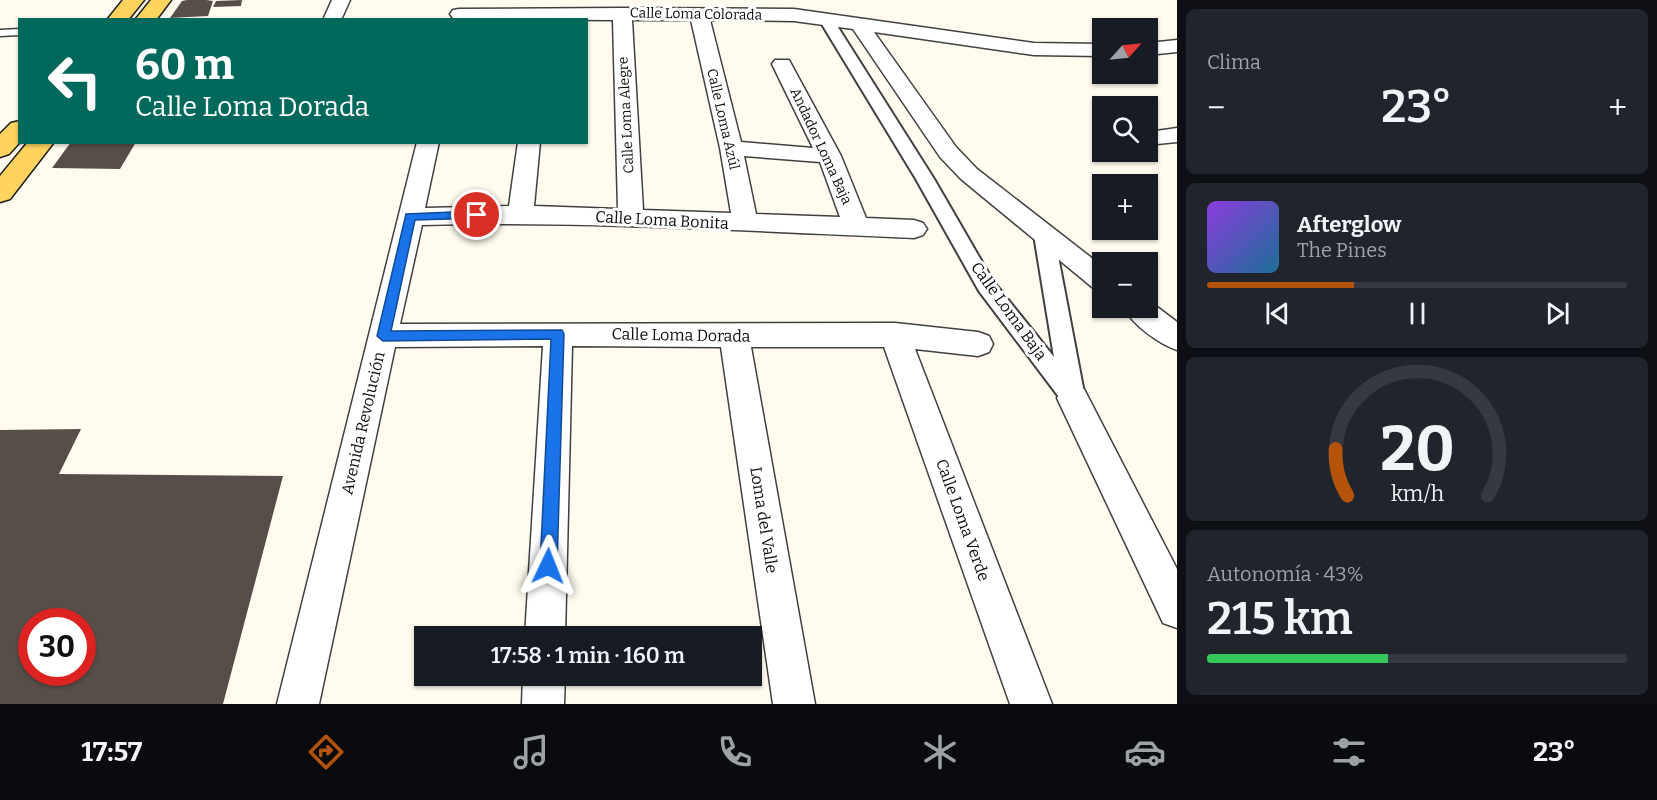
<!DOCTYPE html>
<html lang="es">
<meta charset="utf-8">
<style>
:root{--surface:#171b24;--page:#20242c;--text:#f1f3f6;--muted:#9ea1a6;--line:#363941;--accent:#b45309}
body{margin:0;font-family:Bitter,serif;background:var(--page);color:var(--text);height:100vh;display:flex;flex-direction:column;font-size:22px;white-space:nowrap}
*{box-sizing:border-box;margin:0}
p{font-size:20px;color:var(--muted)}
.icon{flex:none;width:33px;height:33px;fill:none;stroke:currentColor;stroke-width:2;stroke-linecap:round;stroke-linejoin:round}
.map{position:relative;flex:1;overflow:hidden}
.side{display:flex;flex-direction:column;gap:9px;padding:9px;background:#0d0f14;width:480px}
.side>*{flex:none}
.top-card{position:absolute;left:18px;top:18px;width:570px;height:126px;border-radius:0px;box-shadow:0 2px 4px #0004;background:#00695c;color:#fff;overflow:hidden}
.needle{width:39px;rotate:63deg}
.tools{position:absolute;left:1092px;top:18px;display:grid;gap:12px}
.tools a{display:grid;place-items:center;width:66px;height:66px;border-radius:0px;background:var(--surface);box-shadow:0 2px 4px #0004;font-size:30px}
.speed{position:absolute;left:18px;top:608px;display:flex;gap:12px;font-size:30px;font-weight:700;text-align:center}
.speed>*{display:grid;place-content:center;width:78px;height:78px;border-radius:50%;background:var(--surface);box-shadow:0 2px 4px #0004;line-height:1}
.speed .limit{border:9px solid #d22;background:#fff;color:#111}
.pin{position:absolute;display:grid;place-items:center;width:51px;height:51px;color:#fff;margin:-26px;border:3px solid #fff;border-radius:50%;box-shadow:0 2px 6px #0007}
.me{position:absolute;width:66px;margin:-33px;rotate:2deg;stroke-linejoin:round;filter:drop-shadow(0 0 4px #0008)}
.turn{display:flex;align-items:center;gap:21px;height:126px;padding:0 18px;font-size:27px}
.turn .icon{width:78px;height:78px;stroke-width:2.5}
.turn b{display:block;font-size:42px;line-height:51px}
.big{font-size:45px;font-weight:600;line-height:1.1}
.side .widget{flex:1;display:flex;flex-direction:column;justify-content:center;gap:9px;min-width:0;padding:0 21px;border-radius:9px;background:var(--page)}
.side .dial{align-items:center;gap:0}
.dial svg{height:156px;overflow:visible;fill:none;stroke:var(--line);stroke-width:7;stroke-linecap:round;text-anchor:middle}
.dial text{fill:var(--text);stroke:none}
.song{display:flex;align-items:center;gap:18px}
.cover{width:72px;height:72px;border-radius:9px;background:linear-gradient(135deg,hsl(270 70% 55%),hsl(200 70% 35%))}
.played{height:6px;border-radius:3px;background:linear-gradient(90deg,var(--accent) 35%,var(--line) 35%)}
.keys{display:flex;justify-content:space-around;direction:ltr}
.heat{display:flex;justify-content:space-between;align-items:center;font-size:33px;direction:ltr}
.charge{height:9px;border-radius:4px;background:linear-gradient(90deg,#34c759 43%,var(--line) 0)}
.trip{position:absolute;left:414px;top:626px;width:348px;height:60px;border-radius:0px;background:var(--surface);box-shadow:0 2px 4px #0004;font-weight:600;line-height:60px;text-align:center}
.dock{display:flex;height:96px;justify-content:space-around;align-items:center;background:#090b0e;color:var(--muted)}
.dock .icon{width:42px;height:42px}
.dock .active{color:var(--accent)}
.dock b{font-size:27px;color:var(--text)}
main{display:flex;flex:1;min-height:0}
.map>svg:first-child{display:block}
</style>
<main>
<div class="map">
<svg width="1177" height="704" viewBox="0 0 1177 704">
<rect width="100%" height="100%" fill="#fffbee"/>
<!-- building -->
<path fill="#574e49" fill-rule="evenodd" d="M187,0H206L213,1L208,16L170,18L182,1Z
M242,0L241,6L213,7L216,1Z
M71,142H136L120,169L52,168Z
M81,429L59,474L283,476L223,704H0V430ZM32,621H82V672H32Z"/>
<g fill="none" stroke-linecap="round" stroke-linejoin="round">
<defs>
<path id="service" d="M20,29V35L0,36V30Z"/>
<path id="pedestrian" d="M827,17L834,21L934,179L993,281L1054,357L1034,235L1037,230L1044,228L1051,230L1054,235L1085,398L1081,405L1073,408L1065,405L979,291L916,179L820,21Z"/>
<path id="minor" d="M332,0H350L341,20H323Z
M622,8L794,9L1034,43L1102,44V56L1034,55L874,32L956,147L977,169L1102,266V290L1092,287L961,179L940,157L853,29L794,21L710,20L741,142L813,148L772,64L775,60H789L841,156L866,218L914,220L923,223L927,229L923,235L914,238C750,231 586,221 422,225L400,324L895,323L978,332L989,336L993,344L989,352L978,356L915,349L1052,704H1010L884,347H751L815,704H773L721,347L572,346L565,636H525L543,346L395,347L319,704H277L417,142H439L425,208L509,206L518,142H540L534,206L618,209L613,20L459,19L453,18L450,14L453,10L459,9ZM632,20H691L720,148L731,213L643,210ZM744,156L820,162L840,217L756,214Z
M1177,40V52L1148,55V43Z
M1177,128V142L1157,144L1148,140L1149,132Z
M1148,300L1177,322V350C1159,344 1133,325 1124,308H1148Z
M1073,385L1084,389L1177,569V628L1163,623L1057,398L1062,389Z
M523,675H565L564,704H522Z"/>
<path id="primary" d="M123,0H144L128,20H107Z
M151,0H171L156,20H135Z
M20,121V142L9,154L0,157V134L11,123Z
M28,142H54L10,199L0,202V176Z"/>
</defs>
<!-- service casing -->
<use href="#service" stroke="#404040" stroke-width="3"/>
<!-- pedestrian casing -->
<use href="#pedestrian" stroke="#404040" stroke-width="4"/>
<!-- minor casing -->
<use href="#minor" stroke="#404040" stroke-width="3"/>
<!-- primary casing -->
<use href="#primary" stroke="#1e1e1e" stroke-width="3"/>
<!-- service -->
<use href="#service" fill="#fff" fill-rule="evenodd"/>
<!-- pedestrian -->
<use href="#pedestrian" fill="#fff" fill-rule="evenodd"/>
<!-- minor -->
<use href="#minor" fill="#fff" fill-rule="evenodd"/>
<!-- primary -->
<use href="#primary" fill="#ffd35e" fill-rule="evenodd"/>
</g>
<!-- route -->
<path fill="#1a73e8" stroke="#114b97" stroke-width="1.5" d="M477,211L483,215L481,218L415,220L391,331L562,330L564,334L557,566L554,572L548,575L542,572L540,566L551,339L383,341L377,336L406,214Z"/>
<g text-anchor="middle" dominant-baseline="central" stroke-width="6" stroke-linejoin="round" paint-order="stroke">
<!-- far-street labels -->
<g font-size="14" fill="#0d0d0d" stroke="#fff">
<text transform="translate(696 14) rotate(1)">Calle Loma Colorada</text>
<text transform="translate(626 115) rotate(-93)">Calle Loma Alegre</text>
<text transform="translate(723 119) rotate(77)">Calle Loma Azúl</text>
<text transform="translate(821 146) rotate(65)">Andador Loma Baja</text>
</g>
<!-- street labels -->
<g font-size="16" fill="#0d0d0d" stroke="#fff">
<text transform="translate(662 220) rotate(3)">Calle Loma Bonita</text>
<text transform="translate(1009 311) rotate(54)">Calle Loma Baja</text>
<text transform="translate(681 335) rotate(1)">Calle Loma Dorada</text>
<text transform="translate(363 423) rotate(-77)">Avenida Revolución</text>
<text transform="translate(764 520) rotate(81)">Loma del Valle</text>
<text transform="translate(963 520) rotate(70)">Calle Loma Verde</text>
</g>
</g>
</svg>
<div class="tools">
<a><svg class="needle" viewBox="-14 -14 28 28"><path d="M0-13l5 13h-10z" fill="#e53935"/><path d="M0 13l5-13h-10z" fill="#9ea1a6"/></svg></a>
<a><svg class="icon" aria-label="search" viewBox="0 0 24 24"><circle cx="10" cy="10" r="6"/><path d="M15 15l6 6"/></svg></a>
<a>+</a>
<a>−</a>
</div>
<div class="speed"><div class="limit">30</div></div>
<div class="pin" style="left:477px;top:215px;background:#d93025"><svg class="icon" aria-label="arrive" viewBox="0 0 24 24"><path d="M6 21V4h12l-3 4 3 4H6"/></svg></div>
<svg class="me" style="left:548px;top:566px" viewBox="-20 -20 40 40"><path d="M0-17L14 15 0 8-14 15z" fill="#1a73e8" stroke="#fff" stroke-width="4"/></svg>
<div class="trip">17:58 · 1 min · 160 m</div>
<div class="top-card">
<div class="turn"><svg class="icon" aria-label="left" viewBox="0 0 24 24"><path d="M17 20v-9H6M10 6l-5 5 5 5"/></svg><div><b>60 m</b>Calle Loma Dorada</div></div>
</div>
</div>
<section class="side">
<div class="widget"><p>Clima</p>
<div class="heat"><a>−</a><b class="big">23°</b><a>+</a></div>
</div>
<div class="widget">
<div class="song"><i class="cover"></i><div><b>Afterglow</b><p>The Pines</p></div></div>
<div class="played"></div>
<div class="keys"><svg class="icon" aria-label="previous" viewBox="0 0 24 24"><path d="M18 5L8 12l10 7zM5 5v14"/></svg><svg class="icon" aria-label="pause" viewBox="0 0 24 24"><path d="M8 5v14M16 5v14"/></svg><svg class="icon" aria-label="next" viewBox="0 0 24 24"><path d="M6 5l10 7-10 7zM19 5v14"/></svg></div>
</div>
<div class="widget dial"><svg viewBox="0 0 100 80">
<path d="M14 69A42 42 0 1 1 86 69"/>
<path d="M14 69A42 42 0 0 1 8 45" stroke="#b45309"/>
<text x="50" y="56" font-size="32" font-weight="700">20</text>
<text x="50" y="72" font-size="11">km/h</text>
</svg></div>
<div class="widget"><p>Autonomía · 43%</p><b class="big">215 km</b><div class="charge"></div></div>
</section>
</main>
<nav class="dock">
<b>17:57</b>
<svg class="icon active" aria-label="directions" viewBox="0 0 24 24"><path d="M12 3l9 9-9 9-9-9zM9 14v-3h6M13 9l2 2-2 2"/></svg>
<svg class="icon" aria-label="music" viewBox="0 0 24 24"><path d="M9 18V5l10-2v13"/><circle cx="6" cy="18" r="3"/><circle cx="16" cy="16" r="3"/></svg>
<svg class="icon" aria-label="phone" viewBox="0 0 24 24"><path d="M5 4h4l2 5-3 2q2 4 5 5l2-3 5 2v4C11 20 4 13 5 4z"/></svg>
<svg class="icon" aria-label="climate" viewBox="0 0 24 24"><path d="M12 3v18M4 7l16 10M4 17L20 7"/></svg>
<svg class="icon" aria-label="car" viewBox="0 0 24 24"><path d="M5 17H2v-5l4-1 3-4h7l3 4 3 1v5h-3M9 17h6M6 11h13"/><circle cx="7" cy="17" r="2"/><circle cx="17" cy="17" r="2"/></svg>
<svg class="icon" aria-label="filters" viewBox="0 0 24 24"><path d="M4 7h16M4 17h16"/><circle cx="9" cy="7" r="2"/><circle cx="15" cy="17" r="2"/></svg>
<b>23°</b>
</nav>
